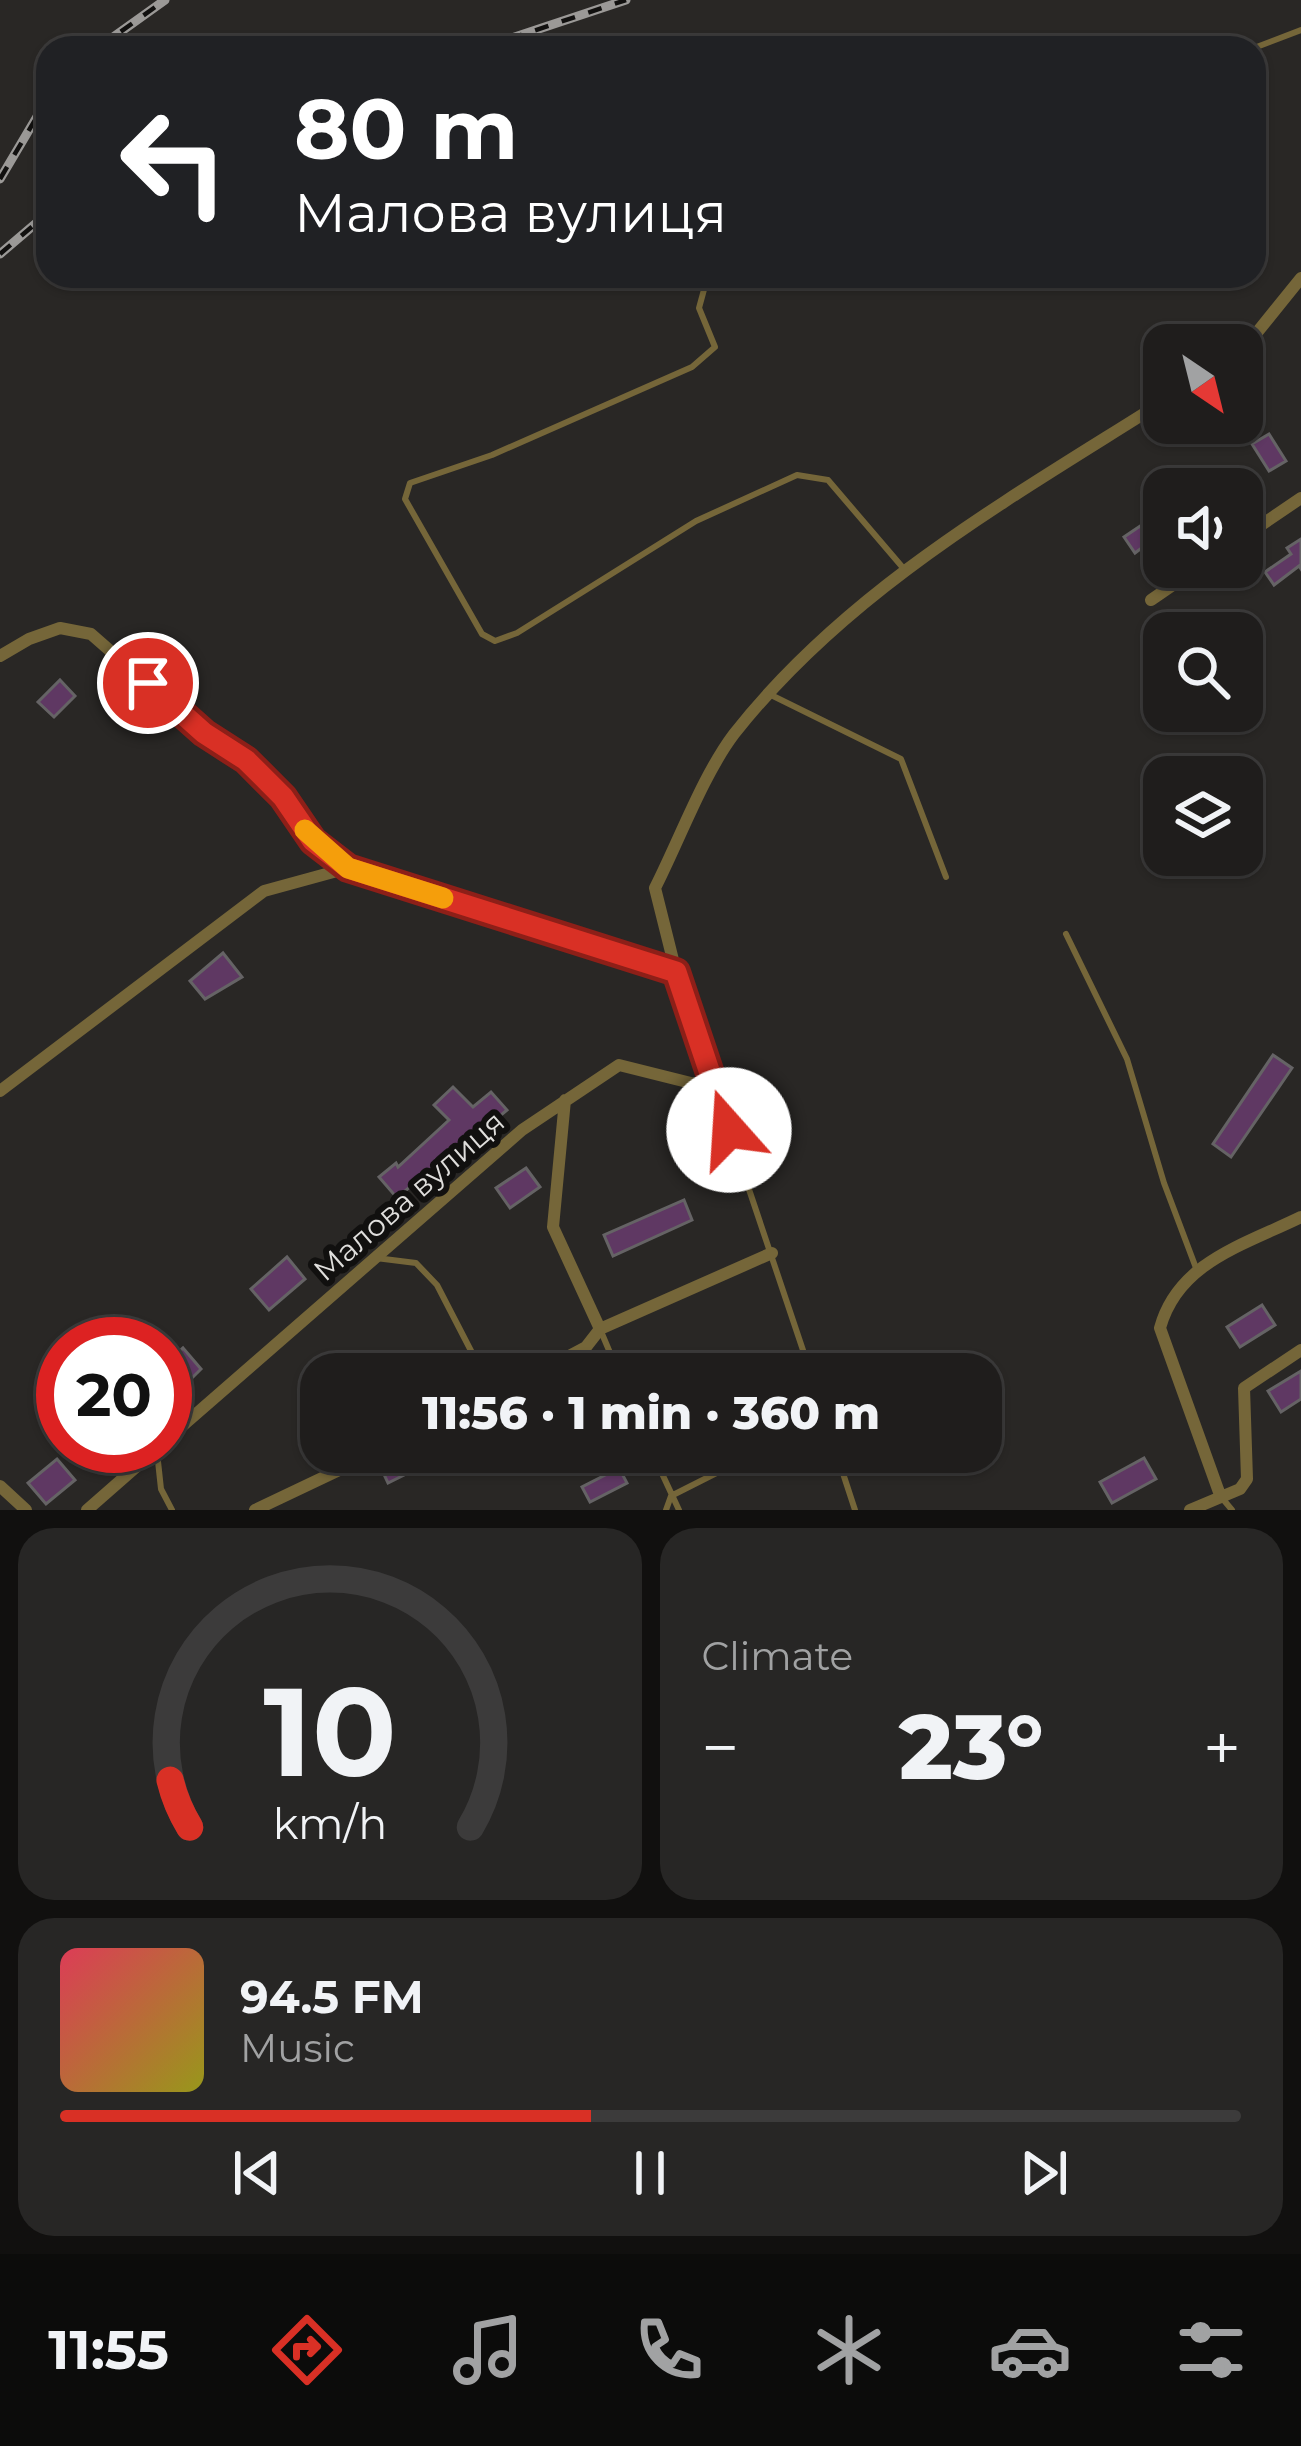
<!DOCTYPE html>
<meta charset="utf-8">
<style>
:root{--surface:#1f1d1c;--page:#272625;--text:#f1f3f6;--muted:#a1a2a3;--line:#3c3b3b;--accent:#d93025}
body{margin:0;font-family:Montserrat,sans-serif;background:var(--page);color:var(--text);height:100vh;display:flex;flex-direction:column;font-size:45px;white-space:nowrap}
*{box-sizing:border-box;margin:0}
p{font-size:39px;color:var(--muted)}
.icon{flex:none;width:66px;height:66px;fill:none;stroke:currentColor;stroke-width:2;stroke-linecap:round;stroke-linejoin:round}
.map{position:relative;height:1510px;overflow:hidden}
.side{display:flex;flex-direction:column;gap:18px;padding:18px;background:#11100f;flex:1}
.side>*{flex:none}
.banner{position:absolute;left:36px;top:36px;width:1230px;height:252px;border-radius:36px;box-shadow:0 3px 9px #0004,0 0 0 3px var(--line);background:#202124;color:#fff;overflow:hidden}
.needle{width:78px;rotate:145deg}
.tools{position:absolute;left:1143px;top:324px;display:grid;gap:24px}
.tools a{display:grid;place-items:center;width:120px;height:120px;border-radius:24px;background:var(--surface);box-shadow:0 3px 9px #0004,0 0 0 3px var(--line);font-size:60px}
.speed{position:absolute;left:36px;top:1317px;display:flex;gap:24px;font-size:60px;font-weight:700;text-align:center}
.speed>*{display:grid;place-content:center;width:156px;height:156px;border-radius:50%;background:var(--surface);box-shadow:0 3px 9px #0004,0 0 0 3px var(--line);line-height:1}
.speed .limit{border:18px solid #d22;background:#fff;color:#111}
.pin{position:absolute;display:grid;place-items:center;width:102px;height:102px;color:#fff;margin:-51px;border:6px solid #fff;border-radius:50%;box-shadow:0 3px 12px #0007}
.me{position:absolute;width:132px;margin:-66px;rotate:341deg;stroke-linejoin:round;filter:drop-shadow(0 0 9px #0008)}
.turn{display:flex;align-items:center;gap:42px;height:252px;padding:0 60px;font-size:54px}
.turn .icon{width:156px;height:156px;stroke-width:2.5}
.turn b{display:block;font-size:84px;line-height:102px}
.big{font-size:90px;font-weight:800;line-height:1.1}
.side .tile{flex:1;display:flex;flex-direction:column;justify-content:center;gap:18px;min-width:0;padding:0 42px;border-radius:36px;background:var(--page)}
.side .dial{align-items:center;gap:0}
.dial svg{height:312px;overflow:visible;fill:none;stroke:var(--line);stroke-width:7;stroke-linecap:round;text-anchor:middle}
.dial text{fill:var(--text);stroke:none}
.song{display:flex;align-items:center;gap:36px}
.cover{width:144px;height:144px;border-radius:18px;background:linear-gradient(135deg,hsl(350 70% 55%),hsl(60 70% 35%))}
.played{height:12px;border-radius:6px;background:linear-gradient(90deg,var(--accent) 45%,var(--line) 45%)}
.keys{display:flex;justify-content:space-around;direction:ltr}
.heat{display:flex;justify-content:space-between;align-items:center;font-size:66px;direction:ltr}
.side .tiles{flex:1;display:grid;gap:18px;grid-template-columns:1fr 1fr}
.tile:last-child{grid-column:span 2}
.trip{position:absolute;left:300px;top:1353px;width:702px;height:120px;border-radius:36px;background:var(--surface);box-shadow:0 3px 9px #0004,0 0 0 3px var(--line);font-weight:800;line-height:120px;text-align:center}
.tab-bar{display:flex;height:192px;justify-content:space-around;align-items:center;background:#0c0c0b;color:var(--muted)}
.tab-bar .icon{width:84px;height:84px}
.tab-bar .active{color:var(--accent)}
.tab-bar b{font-size:54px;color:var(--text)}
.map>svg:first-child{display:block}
</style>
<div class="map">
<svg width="1301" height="1510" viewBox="0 0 1301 1510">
<rect width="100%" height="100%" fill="#292725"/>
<!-- building -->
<path fill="#5f3863" stroke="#656365" stroke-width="3" d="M1269,434L1286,461L1269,471L1252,444Z
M1164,510V531L1135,553L1124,537Z
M1301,539V569L1299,566L1274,585L1265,572L1291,554L1287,548Z
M60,680L75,696L54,717L38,702Z
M223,953L242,977L205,999L190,981Z
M1273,1055L1292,1068L1231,1157L1213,1144Z
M453,1087L473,1107L491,1092L507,1110L494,1121L491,1118L397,1198L379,1177L396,1163L398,1167L449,1120L434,1105Z
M526,1168L540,1187L510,1208L496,1188Z
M684,1200L692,1220L613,1256L604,1235Z
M287,1257L305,1279L269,1310L251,1289Z
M1262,1305L1275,1325L1240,1347L1227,1327Z
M183,1348L201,1369L165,1405V1375L173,1368L167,1362Z
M750,1352L759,1374H697Z
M1301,1371V1399L1281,1412L1268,1391Z
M412,1452H419L426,1464L388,1483L381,1468Z
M1144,1458L1156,1479L1112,1503L1100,1482Z
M57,1459L75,1480L46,1504L28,1483Z
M619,1468L627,1483L590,1502L582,1487Z"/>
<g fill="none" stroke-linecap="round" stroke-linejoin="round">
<!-- service -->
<path stroke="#756639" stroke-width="6" d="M1254,48L1301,30
M730,276L705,286L699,308L715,347L692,367L492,455L410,483L405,499L482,634L495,641L517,633L696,521L797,475L828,480L904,569
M769,694L901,759L946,877
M1066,934L1127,1059L1164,1183L1196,1268
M676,972L811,1374
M376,1258L416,1263L437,1285L483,1374
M600,1329L619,1374
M157,1452L161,1489L172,1510
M652,1452L679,1510
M836,1452L855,1510
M1222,1498L1232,1510
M666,1510L671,1496L758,1452"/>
<!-- minor -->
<path stroke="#756639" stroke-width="12" d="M1242,351L1301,278
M1242,538L1301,498
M1151,600L1199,567
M0,656L29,639L60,628L91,634L204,733L246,760L283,797L313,841L348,868
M676,972L655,888C679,841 703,775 734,734C848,589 1011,498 1164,401
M0,1091L264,891L348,868L676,972
M565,1100L553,1227L600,1329
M535,1374L586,1347L600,1329L772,1253
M165,1441L522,1130L619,1065L715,1089
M0,1486L26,1510
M1220,1495L1160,1328C1178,1262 1244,1245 1301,1217
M87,1510L160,1446
M255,1510L377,1452
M1190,1510L1240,1489L1247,1479L1244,1388L1301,1350"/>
<defs>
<path id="rail" d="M98,48L165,0
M482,48L626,0
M0,179L48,98
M0,254L48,213"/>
</defs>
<!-- rail casing -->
<use href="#rail" stroke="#9b9997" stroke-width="9"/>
<!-- rail -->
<use href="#rail" stroke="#11100f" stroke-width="4.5" stroke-dasharray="14" stroke-linecap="butt"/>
</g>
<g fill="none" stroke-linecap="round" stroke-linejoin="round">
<defs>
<path id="route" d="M148,683L204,733L246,760L283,797L313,841L348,868L676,972L729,1130"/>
</defs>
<!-- route casing -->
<use href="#route" stroke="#8d1f18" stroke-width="30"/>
<!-- route -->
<use href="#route" stroke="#d93025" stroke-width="21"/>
<!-- slow -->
<path stroke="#f59e0b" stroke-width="21" d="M305,830L348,868L443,898"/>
</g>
<g text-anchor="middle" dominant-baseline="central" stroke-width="12" stroke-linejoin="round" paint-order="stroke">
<!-- street labels -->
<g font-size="30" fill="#dfdedc" stroke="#11100f">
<text transform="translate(409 1196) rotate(-41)">Малова вулиця</text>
</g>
</g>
</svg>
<div class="tools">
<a><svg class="needle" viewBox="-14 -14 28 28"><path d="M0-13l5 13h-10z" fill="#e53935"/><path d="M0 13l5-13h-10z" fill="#a1a2a3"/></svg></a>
<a><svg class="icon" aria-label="sound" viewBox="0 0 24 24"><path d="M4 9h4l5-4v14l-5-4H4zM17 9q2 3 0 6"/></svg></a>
<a><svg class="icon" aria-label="search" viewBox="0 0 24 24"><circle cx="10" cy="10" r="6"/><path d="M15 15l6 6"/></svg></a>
<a><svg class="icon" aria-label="layers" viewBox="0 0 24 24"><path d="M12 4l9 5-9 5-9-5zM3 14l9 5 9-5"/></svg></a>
</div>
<div class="speed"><div class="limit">20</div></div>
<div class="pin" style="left:148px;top:683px;background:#d93025"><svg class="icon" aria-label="arrive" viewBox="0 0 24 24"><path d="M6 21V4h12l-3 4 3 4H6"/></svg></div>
<svg class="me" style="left:729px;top:1130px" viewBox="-20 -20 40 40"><circle r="19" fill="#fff"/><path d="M0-13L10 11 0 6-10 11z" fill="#d93025"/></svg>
<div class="trip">11:56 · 1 min · 360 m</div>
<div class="banner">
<div class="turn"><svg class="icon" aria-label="left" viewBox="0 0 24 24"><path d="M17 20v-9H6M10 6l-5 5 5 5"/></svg><div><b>80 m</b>Малова вулиця</div></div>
</div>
</div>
<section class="side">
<div class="tiles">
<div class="tile dial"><svg viewBox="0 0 100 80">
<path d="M14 69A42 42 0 1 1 86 69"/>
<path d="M14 69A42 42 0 0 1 9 57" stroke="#d93025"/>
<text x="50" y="56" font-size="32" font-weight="700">10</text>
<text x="50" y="72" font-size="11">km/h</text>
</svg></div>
<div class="tile"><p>Climate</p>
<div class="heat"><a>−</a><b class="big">23°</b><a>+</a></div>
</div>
<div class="tile">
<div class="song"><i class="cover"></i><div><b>94.5 FM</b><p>Music</p></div></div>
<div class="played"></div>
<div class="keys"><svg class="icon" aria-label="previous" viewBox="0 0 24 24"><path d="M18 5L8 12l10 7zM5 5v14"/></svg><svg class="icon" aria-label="pause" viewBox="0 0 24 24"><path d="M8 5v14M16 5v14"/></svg><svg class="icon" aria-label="next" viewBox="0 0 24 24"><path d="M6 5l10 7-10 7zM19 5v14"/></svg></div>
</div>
</div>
</section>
<nav class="tab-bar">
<b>11:55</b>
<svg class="icon active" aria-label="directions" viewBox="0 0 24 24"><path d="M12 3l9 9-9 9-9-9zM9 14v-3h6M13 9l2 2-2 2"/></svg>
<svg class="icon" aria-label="music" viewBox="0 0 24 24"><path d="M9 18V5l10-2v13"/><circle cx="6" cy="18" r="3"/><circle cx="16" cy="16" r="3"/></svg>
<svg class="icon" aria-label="phone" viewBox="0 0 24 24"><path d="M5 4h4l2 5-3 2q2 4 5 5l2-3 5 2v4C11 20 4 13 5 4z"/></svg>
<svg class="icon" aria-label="climate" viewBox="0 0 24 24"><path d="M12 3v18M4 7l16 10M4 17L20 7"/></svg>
<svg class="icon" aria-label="car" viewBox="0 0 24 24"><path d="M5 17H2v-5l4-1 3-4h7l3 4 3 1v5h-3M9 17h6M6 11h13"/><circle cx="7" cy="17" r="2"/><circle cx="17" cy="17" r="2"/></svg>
<svg class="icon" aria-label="filters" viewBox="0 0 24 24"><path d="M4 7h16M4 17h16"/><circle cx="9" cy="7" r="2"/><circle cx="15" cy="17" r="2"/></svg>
</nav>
